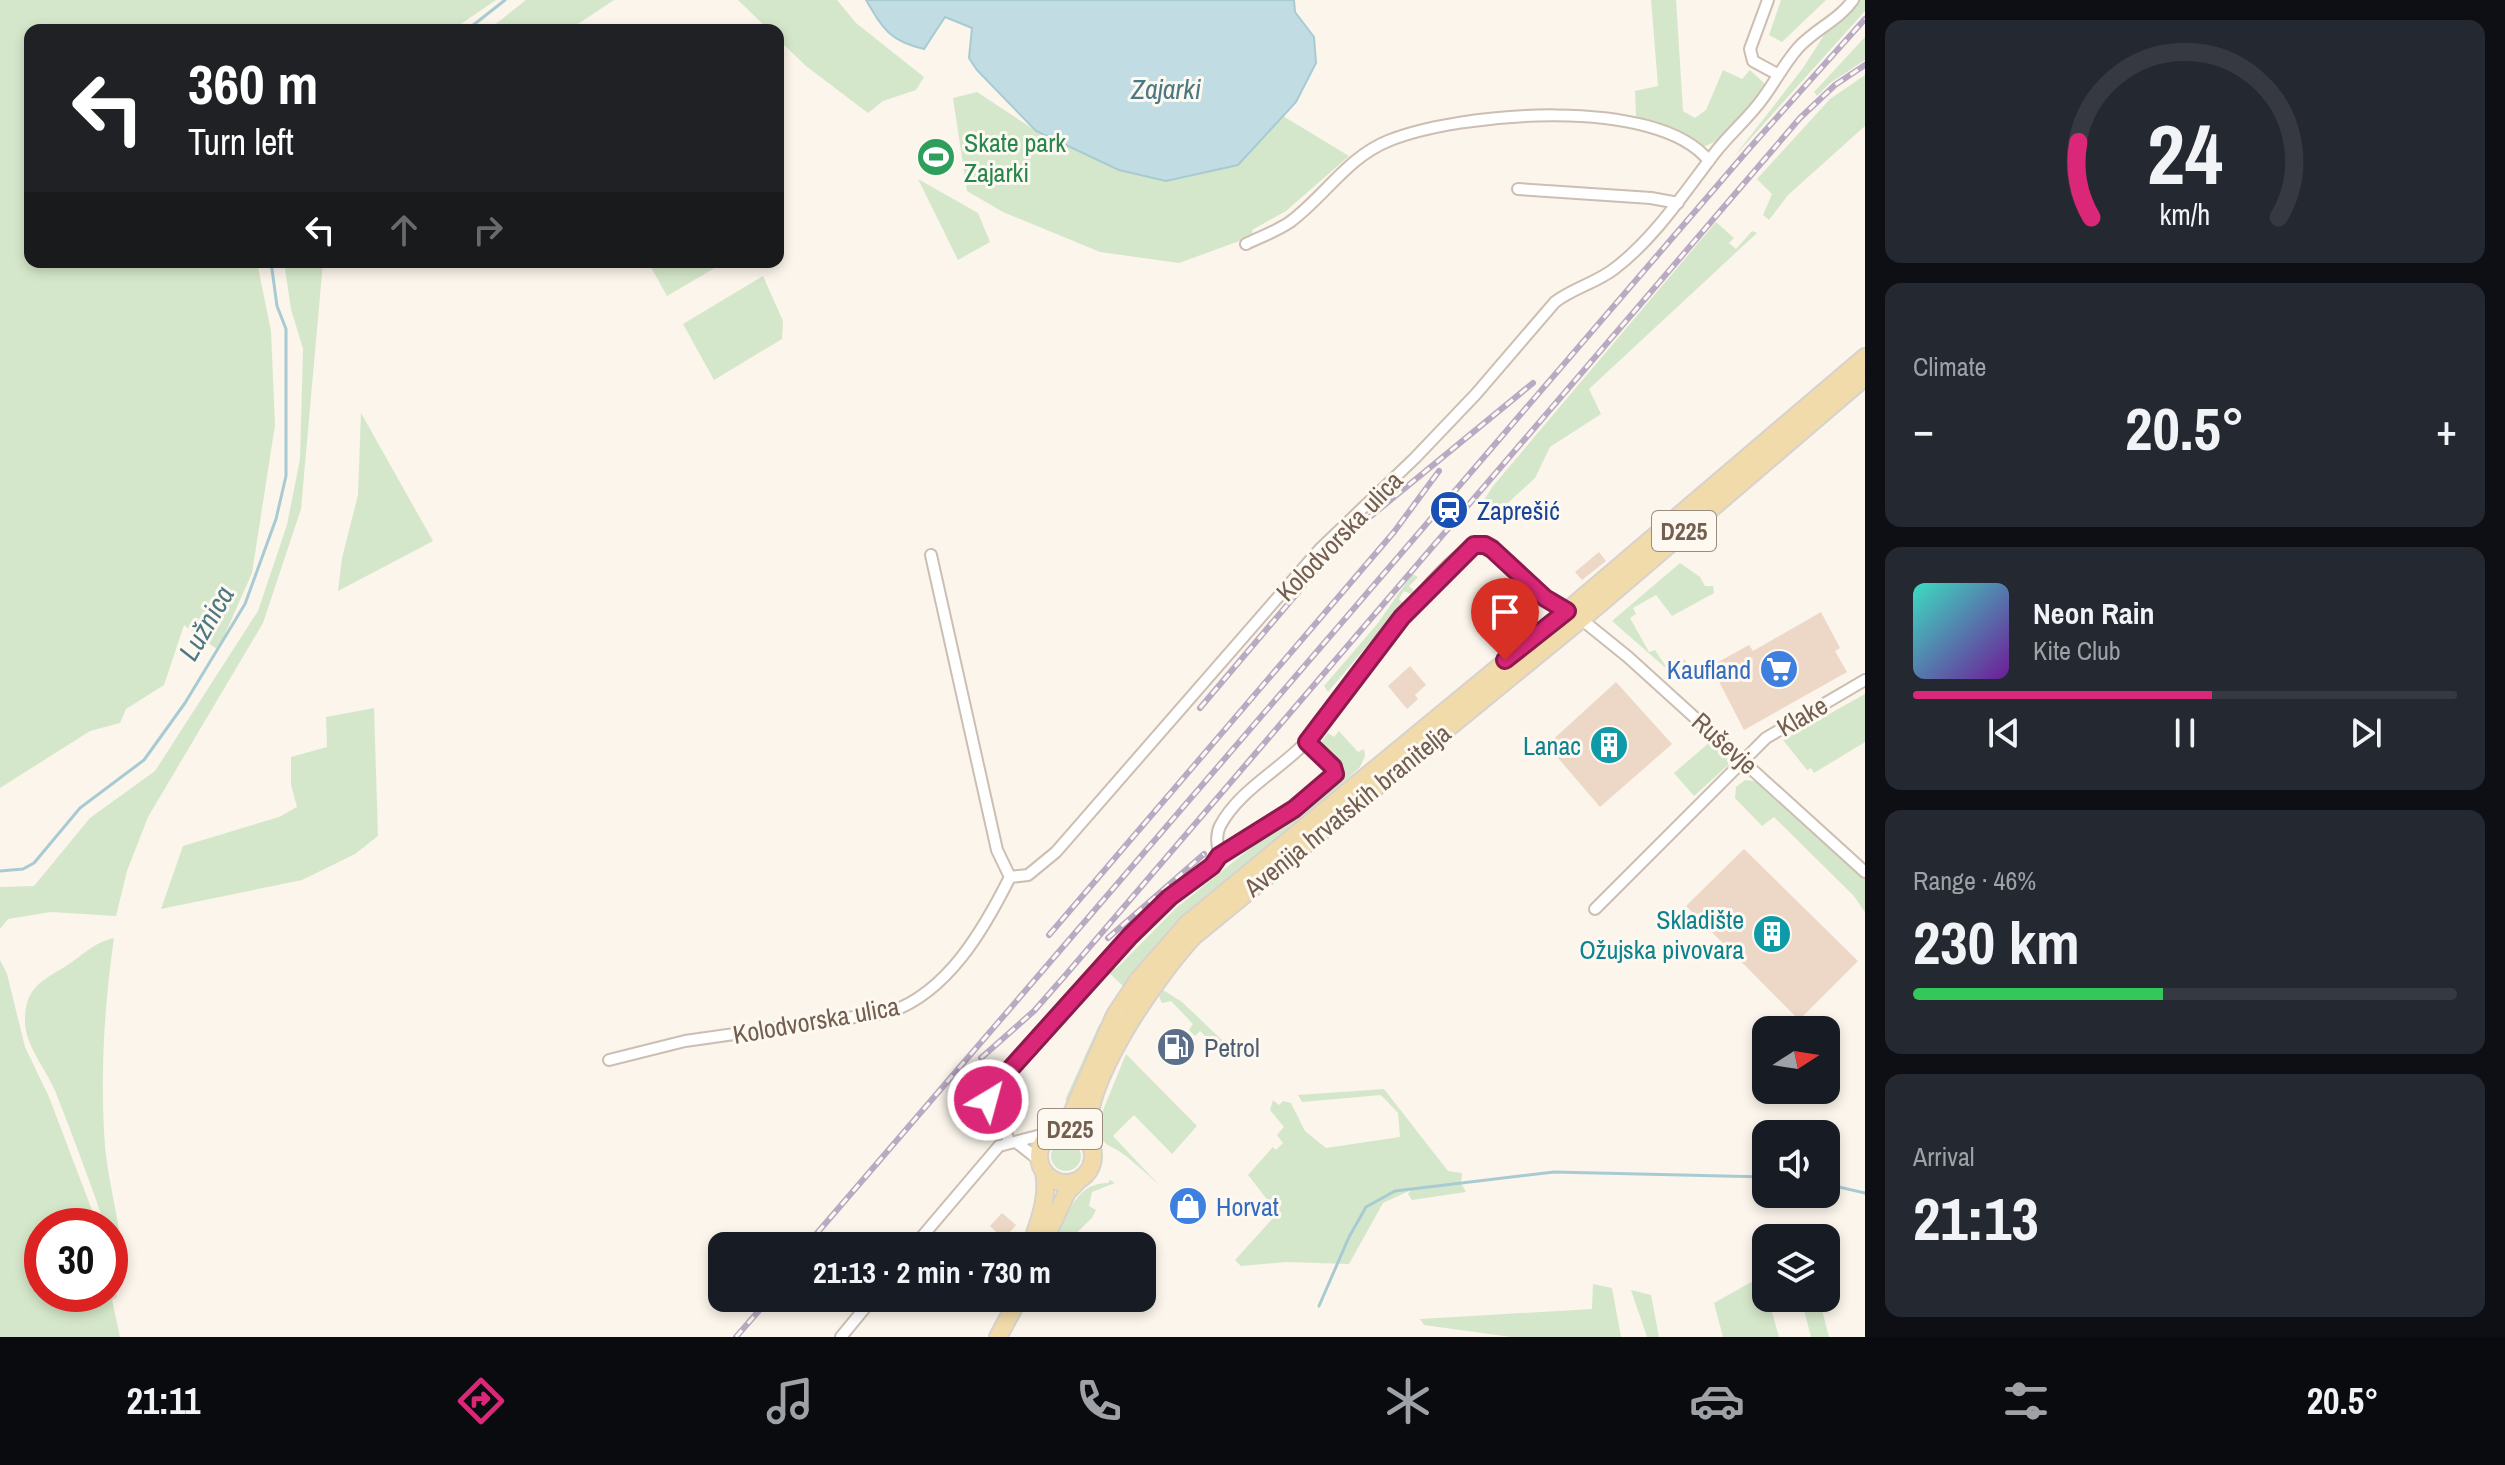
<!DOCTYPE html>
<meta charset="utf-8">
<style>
:root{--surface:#171b24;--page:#242831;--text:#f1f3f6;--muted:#9ea1a6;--line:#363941;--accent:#db2777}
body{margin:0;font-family:"Archivo Narrow",sans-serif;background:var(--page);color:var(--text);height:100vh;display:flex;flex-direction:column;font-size:30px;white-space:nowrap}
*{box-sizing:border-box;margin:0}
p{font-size:26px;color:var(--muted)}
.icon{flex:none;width:44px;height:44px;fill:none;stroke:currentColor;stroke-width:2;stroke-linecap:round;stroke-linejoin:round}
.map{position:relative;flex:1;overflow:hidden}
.drawer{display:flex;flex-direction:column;gap:20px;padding:20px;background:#0d0f14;width:640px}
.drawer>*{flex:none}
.guide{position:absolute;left:24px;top:24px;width:760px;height:244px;border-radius:16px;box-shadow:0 4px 12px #0003;background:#202124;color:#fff;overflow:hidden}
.needle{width:52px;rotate:78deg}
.tools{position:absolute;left:1752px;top:1016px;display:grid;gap:16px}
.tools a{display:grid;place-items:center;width:88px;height:88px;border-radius:16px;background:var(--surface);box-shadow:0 4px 12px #0003;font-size:40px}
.speed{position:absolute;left:24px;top:1208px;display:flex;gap:16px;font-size:40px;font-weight:700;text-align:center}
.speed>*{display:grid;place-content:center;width:104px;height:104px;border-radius:50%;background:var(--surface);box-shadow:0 4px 12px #0003;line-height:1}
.speed .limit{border:12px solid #d22;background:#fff;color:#111}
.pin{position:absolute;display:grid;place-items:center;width:68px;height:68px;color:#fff;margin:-82px -34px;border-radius:50% 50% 50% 0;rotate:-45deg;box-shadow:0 0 8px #0007}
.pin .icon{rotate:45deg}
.me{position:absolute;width:88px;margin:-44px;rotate:37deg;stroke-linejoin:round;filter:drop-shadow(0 0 6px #0008)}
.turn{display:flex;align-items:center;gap:28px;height:168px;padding:0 32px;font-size:36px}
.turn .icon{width:104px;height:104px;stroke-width:2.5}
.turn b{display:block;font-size:56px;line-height:68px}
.lanes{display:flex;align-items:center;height:76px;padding:0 32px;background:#0003;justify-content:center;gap:40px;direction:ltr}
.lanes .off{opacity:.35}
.big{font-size:60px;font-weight:800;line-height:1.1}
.drawer .widget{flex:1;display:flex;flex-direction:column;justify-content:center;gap:12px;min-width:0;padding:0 28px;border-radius:16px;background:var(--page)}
.drawer .dial{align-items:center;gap:0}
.dial svg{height:208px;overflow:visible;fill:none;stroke:var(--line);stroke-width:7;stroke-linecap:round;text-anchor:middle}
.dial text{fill:var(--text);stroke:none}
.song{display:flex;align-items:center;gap:24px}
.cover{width:96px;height:96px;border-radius:12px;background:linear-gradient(135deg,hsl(170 70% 55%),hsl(280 70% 35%))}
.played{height:8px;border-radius:4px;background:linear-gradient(90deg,var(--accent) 55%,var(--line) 55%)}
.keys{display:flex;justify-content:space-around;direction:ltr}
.heat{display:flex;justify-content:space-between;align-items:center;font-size:44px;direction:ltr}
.charge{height:12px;border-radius:6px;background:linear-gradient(90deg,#34c759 46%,var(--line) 0)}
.trip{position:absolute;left:708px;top:1232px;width:448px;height:80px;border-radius:16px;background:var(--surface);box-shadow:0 4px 12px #0003;font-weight:800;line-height:80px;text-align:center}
.tab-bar{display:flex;height:128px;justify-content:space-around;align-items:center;background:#090b0e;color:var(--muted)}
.tab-bar .icon{width:56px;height:56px}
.tab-bar .on{color:var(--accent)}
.tab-bar b{font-size:36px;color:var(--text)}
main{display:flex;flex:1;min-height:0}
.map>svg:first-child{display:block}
</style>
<main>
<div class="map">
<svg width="1865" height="1337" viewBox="0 0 1865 1337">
<rect width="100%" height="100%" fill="#fbf5eb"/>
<!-- green -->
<path fill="#d5e7ca" d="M0,0H496L452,30H30V262H257L271,331L275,425L252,573L218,650L184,625L164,685L126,709L120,723L90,731L0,788Z
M526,0H614L569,30H488Z
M738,0H837L856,23L924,77L916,90L883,101L868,113L806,66L778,39V30H769Z
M1651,0H1676L1683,111L1695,118L1706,110L1723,70L1742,79L1750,70L1765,84C1750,107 1730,138 1703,147L1658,124L1636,118L1635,91L1658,86Z
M1781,0H1826L1782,42L1769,35Z
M1859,0H1865V11L1734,157L1803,68L1828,29L1844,18Z
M1865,37V60L1830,83L1817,96L1814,92Z
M1865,75V126L1788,195L1769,220L1763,215L1772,194L1757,179L1830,99Z
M977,92L1036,131L1119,170L1238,165L1283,116L1349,156L1286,211L1252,230L1253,236L1179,263L1100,252L1003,212L967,191L953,98Z
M918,179L978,213L990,242L958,260Z
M1716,222L1734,238L1729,243L1736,249L1752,231L1757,233L1589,389L1601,414L1550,447L1535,478L1497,513L1484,500L1493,486Z
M284,262H323L301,509L263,623L148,817L127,871L116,916L51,912L8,919L0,929V887L34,886L90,818L155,771L258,611L287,525L300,459L303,349L291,309Z
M648,262H725L667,296Z
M763,276L783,321L782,339L714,380L683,324Z
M361,413L433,541L338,591L342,558L358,495Z
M1680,563L1700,577L1705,586H1713L1714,593L1672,616L1656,595L1633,608L1636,614L1630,618L1649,652L1655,650L1667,668L1684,659L1687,663L1675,676L1612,621Z
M1412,574L1418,577L1409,586L1414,591L1411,594L1404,591L1399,599L1403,603L1328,692L1324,686L1378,623Z
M1865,694V742L1814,773L1811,768L1807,770L1783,740Z
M374,708L378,836L355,854L302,880L161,909L183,846L279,817L297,807L291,785V757L327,747L326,717Z
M1339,731L1358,752L1364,749L1365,756L1360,767L1308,816L1186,917L1069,1102L1065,1100L1098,1027L1124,987L1106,970L1117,968L1175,909L1341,775L1319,745L1328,733L1334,737Z
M1710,742L1729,759L1728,765L1694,796L1674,773Z
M1745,780L1754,781L1764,787L1865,875V912L1853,895L1774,817L1762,826L1735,798L1736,787Z
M114,938C104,1007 100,1077 105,1147C109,1188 122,1228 123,1269L117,1268L110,1243V1226H105C90,1181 73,1137 56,1093C47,1070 24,1045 25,1020C25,983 48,979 72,962C87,951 96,942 114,938Z
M0,960L7,974L25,1047L49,1097L98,1226H42V1294H110V1268L117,1297L112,1300L120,1337H0Z
M1163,990L1182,1002L1223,1041L1221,1052L1200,1031L1195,1036L1189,1030L1193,1024L1171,1001L1162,1003L1159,996Z
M1126,1054L1197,1126L1172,1154L1134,1115L1113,1136L1161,1187C1150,1176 1138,1166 1127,1157C1111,1143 1097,1148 1099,1120Z
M1384,1089L1448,1171L1462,1173L1461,1183L1466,1192L1412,1200L1408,1194L1411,1190L1383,1203L1349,1264L1286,1262L1241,1266L1235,1260L1274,1217L1276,1211L1248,1175L1273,1147L1276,1150L1283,1143L1277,1135L1284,1127L1270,1110L1273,1100L1279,1105L1283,1101L1291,1103L1305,1131L1326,1148L1400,1137L1398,1113L1381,1095L1302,1102L1298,1095Z
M1051 1156a15 15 0 1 1 30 0a15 15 0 1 1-30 0Z
M1110,1180L1115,1183L1092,1192L1089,1206L1096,1210L1092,1218L1063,1246H1053C1066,1220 1074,1182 1108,1183Z
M1762,1276L1779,1337H1723L1714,1303Z
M1593,1284L1612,1288L1621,1337H1511L1424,1325L1420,1319L1592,1309Z
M1631,1290L1651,1295L1659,1337H1647Z
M1801,1298H1819L1829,1337H1811Z"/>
<!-- water -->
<path fill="#c1dce3" stroke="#a8cbd3" stroke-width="2" d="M866,0H1294L1295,12L1314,37L1316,63L1296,102L1238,165L1166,181L1119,170L1036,131L977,70L969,58L972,28L945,17L924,49C890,41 883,29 866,0Z"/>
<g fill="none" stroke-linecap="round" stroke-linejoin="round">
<!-- stream -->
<path stroke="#a8cbd3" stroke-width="3" d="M467,30L505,0
M0,871L23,869L34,863L80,808L144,760L185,703L245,604L276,519L286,476V329L277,306L271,262
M1826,1184L1865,1193
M1319,1306L1349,1237L1366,1207L1395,1191L1554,1172L1766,1177"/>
</g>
<!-- building -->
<path fill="#edd7c6" d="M1599,552L1606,561L1582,580L1575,572Z
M1821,612L1840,648L1835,651L1847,672L1744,730L1711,666L1749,645L1753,651Z
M1410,666L1426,685L1415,695L1418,699L1407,709L1388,686Z
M1616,682L1672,744L1600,807L1547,745Z
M1744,849L1858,961L1799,1020L1686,906Z
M1002,1213L1016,1225L1004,1239L990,1226Z"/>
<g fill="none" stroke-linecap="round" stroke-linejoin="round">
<defs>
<path id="street" d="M1768,0L1750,49L1753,61L1777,74
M1518,189L1651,198L1678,203
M1246,244C1260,237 1277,231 1290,222C1324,197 1348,157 1388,141C1458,112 1657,95 1709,161
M931,555L997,850L1010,877
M1219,856C1218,846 1215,836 1220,826C1239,790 1280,770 1307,741C1341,705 1439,551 1480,544L1492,549L1545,598L1581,619L1628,657L1865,872
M1595,909L1766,738L1865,680
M609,1060L685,1041L890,1012C948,992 984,929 1010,877L1028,875L1056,852L1320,549L1415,458L1476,394L1555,302C1573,288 1596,283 1614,269C1654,239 1684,193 1714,154C1729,134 1749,118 1763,98C1775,82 1784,64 1798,48C1814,30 1839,20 1853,0
M1009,1142L1004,1126L989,1108L990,1092L1130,936L1170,897L1212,866L1219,856L1294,809L1335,774L1333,767L1307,742
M1016,1142L1039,1160
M914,1246L999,1146L1053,1132
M841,1337L873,1298"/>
<path id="primary" d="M1039 1156a27 27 0 1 1 54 0a27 27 0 1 1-54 0Z
M1061,1129L1069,1120L1115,1015L1139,979L1187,924L1567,611L1865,357
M1090,1142C1075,1090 1159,973 1194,936L1601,603L1865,377
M1031,1246C1039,1221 1049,1198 1044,1172
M1042,1246L1067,1192L1077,1182
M998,1337L1019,1298"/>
</defs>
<!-- street casing -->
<use href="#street" stroke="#ccbeb2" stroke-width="14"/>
<!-- primary casing -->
<use href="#primary" stroke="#d8d2ce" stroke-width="20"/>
<!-- street -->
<use href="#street" stroke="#fff" stroke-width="10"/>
<!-- primary -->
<use href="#primary" stroke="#f1dbab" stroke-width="16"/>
<defs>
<path id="rail" d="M1200,708L1327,558L1360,525L1533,383
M1049,935L1394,532L1439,471
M1108,938L1204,854
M981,1058L1034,1011L1063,978L1800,118L1835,85L1865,65
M806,1246L1747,151L1865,19
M736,1337L770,1298"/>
</defs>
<!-- rail casing -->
<use href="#rail" stroke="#b9aac4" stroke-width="6"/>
<!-- rail -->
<use href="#rail" stroke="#fdf9f1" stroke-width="3" stroke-dasharray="9" stroke-linecap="butt"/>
</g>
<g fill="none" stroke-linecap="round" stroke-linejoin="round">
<defs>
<path id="route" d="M988,1100L990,1092L1004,1076L1130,936L1170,897L1212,866L1219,856L1294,809L1335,774L1333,767L1307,742L1402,617L1474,545H1485L1492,549L1545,598L1567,611L1505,660"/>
</defs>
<!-- route casing -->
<use href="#route" stroke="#8e194d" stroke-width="20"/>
<!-- route -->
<use href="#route" stroke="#db2777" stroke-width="14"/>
</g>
<!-- icons -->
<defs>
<symbol id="stadium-disc" viewBox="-11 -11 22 22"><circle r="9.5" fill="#2e9e5b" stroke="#fdf9f1"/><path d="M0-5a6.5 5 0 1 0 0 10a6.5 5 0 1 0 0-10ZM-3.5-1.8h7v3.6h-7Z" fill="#fff"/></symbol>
<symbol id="station-disc" viewBox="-11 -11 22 22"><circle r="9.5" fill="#1a4fb4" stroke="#fdf9f1"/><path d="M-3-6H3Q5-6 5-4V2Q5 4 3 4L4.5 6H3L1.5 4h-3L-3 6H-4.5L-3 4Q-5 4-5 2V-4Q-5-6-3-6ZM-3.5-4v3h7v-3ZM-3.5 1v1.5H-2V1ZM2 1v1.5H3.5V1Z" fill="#fff"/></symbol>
<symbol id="supermarket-disc" viewBox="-11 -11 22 22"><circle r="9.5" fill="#3f7fe0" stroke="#fdf9f1"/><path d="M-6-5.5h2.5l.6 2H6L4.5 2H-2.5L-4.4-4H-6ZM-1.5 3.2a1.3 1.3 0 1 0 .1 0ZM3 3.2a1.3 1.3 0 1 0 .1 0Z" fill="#fff"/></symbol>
<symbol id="building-disc" viewBox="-11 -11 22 22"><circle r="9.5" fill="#0f9aa8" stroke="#fdf9f1"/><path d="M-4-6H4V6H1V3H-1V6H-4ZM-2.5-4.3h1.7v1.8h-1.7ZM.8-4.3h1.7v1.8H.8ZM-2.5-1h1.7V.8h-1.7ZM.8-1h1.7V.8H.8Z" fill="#fff"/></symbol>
<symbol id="fuel-disc" viewBox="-11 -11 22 22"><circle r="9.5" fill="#5c6f8a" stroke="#fdf9f1"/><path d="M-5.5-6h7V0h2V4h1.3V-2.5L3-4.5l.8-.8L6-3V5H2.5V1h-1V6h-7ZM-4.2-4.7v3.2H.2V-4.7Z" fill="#fff"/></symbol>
<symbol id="shop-disc" viewBox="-11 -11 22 22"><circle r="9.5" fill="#3f7fe0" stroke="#fdf9f1"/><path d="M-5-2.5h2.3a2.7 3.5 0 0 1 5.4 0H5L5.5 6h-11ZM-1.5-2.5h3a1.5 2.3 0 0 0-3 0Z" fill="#fff"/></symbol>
</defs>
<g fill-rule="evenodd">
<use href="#stadium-disc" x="914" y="135" width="44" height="44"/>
<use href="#station-disc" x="1427" y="488" width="44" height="44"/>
<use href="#supermarket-disc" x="1757" y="647" width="44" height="44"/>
<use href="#building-disc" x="1587" y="723" width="44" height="44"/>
<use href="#building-disc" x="1750" y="912" width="44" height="44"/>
<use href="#fuel-disc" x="1154" y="1025" width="44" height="44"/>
<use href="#shop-disc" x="1166" y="1184" width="44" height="44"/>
</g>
<g text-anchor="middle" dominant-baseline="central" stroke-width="6" stroke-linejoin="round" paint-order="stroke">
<!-- shield labels -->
<g fill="#fdf9f1" stroke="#9c8c80" stroke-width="2">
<rect x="1652" y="511" width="64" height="40" rx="6"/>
<rect x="1038" y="1109" width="64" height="40" rx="6"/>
</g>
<g font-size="24" font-weight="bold" fill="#735e50">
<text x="1684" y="531">D225</text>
<text x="1070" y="1129">D225</text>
</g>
<!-- leisure labels -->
<g font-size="26" fill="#27864d" stroke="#fdf9f1" text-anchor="start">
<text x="964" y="142">Skate park<tspan x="964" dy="30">Zajarki</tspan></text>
</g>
<!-- transit labels -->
<g font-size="26" fill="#164399" stroke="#fdf9f1" text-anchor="start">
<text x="1477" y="510">Zaprešić</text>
</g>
<!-- street labels -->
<g font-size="26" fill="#735e50" stroke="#fdf9f1">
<text transform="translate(1339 536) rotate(-46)">Kolodvorska ulica</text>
<text transform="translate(1802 716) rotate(-30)">Klake</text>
<text transform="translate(1725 743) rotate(42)">Ruševje</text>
<text transform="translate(1347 810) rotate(-39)">Avenija hrvatskih branitelja</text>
<text transform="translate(816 1020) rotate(-10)">Kolodvorska ulica</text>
</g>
<!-- shop labels -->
<g font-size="26" fill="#366cbe" stroke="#fdf9f1" text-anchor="end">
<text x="1751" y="669">Kaufland</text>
<text x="1216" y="1206" text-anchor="start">Horvat</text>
</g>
<!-- culture labels -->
<g font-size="26" fill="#0d838f" stroke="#fdf9f1" text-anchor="end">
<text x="1581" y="745">Lanac</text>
<text x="1744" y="919">Skladište<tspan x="1744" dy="30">Ožujska pivovara</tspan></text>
</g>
<!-- service labels -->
<g font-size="26" fill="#4e5e75" stroke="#fdf9f1" text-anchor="start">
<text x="1204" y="1047">Petrol</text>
</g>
<!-- water labels -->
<g font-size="28" font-style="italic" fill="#4c7884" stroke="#fdf9f1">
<text x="1166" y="89">Zajarki</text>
<text transform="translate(206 623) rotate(-60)">Lužnica</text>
</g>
</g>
</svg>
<div class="tools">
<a><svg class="needle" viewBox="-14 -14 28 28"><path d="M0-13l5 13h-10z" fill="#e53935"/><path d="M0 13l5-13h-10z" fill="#9ea1a6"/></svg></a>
<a><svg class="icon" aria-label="sound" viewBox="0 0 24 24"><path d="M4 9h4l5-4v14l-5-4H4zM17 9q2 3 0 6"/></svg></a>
<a><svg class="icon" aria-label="layers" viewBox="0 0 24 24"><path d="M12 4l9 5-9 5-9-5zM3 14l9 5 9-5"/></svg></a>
</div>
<div class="speed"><div class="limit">30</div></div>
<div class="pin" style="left:1505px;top:660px;background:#d93025"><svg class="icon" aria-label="arrive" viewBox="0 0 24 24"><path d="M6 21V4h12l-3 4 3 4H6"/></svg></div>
<svg class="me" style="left:988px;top:1100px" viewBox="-20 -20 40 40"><circle r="17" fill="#db2777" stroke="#fff" stroke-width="3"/><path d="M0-11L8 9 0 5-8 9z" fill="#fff"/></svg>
<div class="trip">21:13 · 2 min · 730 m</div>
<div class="guide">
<div class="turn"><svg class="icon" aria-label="left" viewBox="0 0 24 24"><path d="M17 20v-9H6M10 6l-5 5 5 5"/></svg><div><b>360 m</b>Turn left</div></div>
<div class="lanes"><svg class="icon" aria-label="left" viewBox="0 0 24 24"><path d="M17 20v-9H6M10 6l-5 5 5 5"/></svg><svg class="icon off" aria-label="ahead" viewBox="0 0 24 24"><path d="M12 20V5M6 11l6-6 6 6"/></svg><svg class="icon off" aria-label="right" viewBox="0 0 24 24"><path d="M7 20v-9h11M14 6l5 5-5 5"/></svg></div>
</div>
</div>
<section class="drawer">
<div class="widget dial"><svg viewBox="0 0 100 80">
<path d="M14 69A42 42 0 1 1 86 69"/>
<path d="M14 69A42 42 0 0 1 9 40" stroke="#db2777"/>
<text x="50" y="56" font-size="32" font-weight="700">24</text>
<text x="50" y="72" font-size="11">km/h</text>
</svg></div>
<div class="widget"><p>Climate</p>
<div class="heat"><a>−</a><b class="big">20.5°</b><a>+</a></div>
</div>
<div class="widget">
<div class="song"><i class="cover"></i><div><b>Neon Rain</b><p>Kite Club</p></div></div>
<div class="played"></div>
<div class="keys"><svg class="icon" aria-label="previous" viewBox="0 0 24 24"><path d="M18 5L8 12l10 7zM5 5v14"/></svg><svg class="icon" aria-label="pause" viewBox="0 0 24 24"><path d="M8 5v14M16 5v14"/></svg><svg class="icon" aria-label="next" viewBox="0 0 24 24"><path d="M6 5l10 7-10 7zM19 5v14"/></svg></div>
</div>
<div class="widget"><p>Range · 46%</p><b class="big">230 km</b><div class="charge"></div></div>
<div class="widget"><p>Arrival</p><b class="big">21:13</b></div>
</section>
</main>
<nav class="tab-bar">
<b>21:11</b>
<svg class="icon on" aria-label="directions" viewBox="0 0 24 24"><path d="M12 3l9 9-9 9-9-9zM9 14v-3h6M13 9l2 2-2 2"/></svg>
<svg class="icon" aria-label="music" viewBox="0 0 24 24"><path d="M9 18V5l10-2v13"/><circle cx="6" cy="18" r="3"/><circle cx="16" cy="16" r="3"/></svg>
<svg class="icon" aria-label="phone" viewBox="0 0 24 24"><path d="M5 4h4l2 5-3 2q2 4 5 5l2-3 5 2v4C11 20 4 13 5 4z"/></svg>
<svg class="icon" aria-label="climate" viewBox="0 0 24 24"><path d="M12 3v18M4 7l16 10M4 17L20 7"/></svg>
<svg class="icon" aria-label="car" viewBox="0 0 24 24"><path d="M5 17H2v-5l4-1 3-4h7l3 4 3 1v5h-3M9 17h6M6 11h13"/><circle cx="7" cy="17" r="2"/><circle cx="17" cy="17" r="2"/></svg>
<svg class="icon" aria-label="filters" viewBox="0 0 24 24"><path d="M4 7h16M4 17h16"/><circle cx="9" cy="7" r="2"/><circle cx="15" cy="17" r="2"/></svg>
<b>20.5°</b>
</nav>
